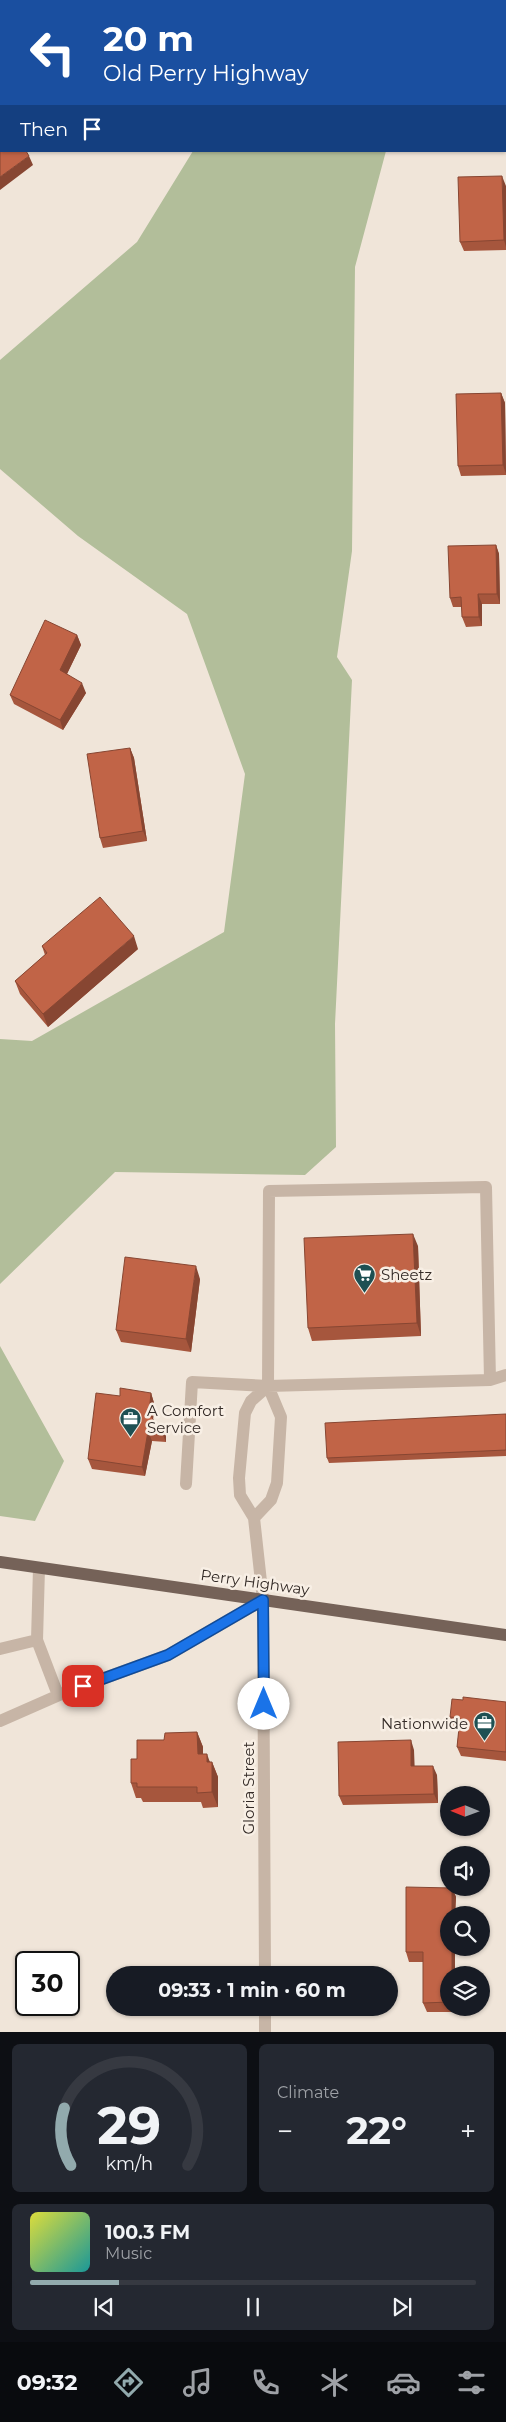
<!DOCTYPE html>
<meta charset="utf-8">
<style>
:root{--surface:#171b24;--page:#242831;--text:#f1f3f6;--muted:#9ea1a6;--line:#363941;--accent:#92aaad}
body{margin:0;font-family:Montserrat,sans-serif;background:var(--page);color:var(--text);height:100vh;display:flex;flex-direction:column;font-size:19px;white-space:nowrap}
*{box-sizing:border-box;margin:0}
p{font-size:16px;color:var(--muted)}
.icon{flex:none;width:28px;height:28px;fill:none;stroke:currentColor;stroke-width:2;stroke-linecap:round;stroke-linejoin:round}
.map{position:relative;height:2032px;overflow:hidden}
.drawer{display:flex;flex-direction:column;gap:12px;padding:12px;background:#0d0f14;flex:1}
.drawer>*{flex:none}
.banner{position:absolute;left:0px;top:0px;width:506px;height:152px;box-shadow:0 1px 4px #0004;background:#1a4fa0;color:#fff;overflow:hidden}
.needle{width:32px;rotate:271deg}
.tools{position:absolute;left:440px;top:1786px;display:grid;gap:10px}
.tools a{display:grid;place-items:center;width:50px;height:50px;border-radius:50%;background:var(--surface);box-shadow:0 1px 4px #0004;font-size:25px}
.speed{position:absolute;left:15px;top:1951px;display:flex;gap:10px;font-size:25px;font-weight:700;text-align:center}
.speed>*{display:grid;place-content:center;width:65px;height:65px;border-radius:50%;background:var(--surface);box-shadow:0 1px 4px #0004;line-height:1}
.speed .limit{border:2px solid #111;border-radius:8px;background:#fff;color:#111}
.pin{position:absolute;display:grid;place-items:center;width:42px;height:42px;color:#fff;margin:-21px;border-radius:10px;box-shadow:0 2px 8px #0006}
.me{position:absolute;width:55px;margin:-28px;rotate:0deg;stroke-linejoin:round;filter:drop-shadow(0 0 4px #0008)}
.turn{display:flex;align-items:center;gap:18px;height:105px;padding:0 20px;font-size:22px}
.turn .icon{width:65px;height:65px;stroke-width:2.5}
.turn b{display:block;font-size:35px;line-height:42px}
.then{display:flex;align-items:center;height:48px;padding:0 20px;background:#0003;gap:10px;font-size:19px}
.big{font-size:38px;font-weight:700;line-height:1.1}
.drawer .card{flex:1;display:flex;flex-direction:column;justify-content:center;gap:8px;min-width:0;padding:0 18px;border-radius:8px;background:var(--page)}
.drawer .dial{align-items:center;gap:0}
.dial svg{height:130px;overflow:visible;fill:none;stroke:var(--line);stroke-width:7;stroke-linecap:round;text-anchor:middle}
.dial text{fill:var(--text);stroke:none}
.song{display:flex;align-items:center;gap:15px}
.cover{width:60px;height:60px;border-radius:8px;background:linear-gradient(135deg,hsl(60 70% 55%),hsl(180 70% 35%))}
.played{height:5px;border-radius:2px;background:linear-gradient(90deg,var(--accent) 20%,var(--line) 20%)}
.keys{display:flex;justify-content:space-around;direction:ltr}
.heat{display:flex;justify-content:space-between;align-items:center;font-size:28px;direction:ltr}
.drawer .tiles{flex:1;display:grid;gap:12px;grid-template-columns:1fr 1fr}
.card:last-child{grid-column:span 2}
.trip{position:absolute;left:106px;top:1966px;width:292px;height:50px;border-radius:25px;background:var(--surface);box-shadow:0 1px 4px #0004;font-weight:700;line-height:50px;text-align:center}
.menu{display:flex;height:80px;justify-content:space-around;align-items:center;background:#090b0e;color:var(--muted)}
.menu .icon{width:35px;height:35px}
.menu .selected{color:var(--accent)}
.menu b{font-size:22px;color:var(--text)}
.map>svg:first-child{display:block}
</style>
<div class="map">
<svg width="506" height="2032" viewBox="0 0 506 2032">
<rect width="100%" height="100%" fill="#f0e5d9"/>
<!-- green -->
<path fill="#b2be9a" d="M218,0H506V33L505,1Z
M193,151H386L355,267L352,551L337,657L352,680L335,1024L336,1147L305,1175L115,1172L0,1284V1039L32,1041L224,932L245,774L187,614L78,536L0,469V360L137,242Z
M0,1346L64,1461L35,1521L0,1516Z"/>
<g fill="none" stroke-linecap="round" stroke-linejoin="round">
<!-- minor -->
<path stroke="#c7b5a6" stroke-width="12" d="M490,1380L486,1187L269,1191L268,1386L490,1380L506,1375
M186,1484L192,1382L268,1386
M254,1518L271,1500L277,1483L281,1417L268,1386L251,1401L245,1413L239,1478L240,1495L254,1518L263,1600L265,1975
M37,1640L58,1695
M0,1649L37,1640L39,1568
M0,1721L66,1692L168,1655L263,1600
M265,2008V2032"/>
<!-- major -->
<path stroke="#756258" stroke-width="12" d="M0,1562L506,1635"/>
</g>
<!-- wall -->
<path fill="#a6563d" d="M506,186V250L464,251L460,242Z
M501,393L505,403L506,475L461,476L458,466Z
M496,545L499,554L500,604H482V626L466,627L462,617V607H453L450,598Z
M77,635L81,645L67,674L86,693L63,730L14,704L10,695Z
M130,748L134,758L147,841L103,848L100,838Z
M42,946L138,949L48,1027L20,994L15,981L45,955Z
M418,1246L421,1336L312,1341L308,1328Z
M200,1279L191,1352L121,1342L116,1330Z
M151,1393L154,1403L153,1419L156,1424L166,1435V1442L152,1441L145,1476L92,1469L88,1459L120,1396Z
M506,1414V1456L329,1463L327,1458Z
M463,1700L506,1702V1761L461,1756L457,1747L459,1728L454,1727L450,1717Z
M197,1732L203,1747V1754L210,1762H212L218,1777V1807L203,1808L201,1802H143L141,1798H136L131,1783L164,1740Z
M414,1750V1766L437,1775L438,1803L343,1805L339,1796Z
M452,1888L456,1897L455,1915H449L455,1948V1975H449V2008H455V2012H427L423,2003V1962H409L406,1952Z"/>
<!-- shaded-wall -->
<path fill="#874632" d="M29,156L33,165L0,190V177Z
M502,176L506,186V247L504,240Z
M501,393L505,403L506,474L503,465Z
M496,545L499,554L500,604L497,594Z
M478,594L482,604V626L479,617Z
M77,635L81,645L64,680L60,670Z
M82,683L86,693L63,730L60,720Z
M130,748L134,758L147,841L143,831Z
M134,936L138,949L48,1027L43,1014Z
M413,1234L418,1246L421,1336L417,1323Z
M196,1266L200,1279L191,1352L186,1339Z
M151,1393L154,1403L153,1423L149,1413Z
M162,1425L166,1435V1442L162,1433Z
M148,1431L152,1441L145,1476L142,1467Z
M197,1732L203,1747V1769L198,1754Z
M411,1740L414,1750L415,1776L411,1766Z
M207,1754L212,1768V1762L218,1777V1807L212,1792L207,1762Z
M433,1766L437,1775L438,1803L434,1794Z
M452,1888L456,1897L455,1915H452Z
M452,1948H455V1975H452Z"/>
<!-- building -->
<path fill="#c16447" stroke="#874632" d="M1,119V151H26L29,156L0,177V120Z
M502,176L504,240L460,242L458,177Z
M501,393L503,465L458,466L456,394Z
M496,545L497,594H478L479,617H462L461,597L450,598L448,546Z
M45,620L77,635L60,670L82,683L60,720L10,695Z
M130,748L143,831L100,838L87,754Z
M100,897L134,936L43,1014L15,981L47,953L42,946Z
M413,1234L417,1323L308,1328L304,1238Z
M125,1257L196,1266L186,1339L116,1330Z
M120,1388L151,1393L149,1413L156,1424L162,1425V1433L148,1431L142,1467L88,1459L96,1393L120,1396Z
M506,1414V1450L327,1458L325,1423Z
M463,1697L506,1702V1752L457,1747L460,1718L450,1717L452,1699L463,1700Z
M197,1732L198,1754H207V1762H212V1792L197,1793V1787H137V1783H131V1759H137V1740H164L165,1733Z
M411,1740V1766H433L434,1794L339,1796L338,1742Z
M406,1887L452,1888V1915H449V1948H452V1975H449V2002L423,2003V1952H406Z"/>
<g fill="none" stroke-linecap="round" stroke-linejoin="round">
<defs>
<path id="route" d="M83,1686L168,1655L263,1600L264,1704"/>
</defs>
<!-- route casing -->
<use href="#route" stroke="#114b97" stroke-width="12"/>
<!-- route -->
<use href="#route" stroke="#1a73e8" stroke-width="9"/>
</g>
<!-- icons -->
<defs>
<symbol id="supermarket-pin" viewBox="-11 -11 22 30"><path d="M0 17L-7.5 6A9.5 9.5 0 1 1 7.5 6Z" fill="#1e5053" stroke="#f8efe5"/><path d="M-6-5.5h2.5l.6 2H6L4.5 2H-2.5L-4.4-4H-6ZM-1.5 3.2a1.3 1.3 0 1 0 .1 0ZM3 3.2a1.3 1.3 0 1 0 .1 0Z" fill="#fff"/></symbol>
<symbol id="office-pin" viewBox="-11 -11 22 30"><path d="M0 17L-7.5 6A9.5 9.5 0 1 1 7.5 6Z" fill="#1e5053" stroke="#f8efe5"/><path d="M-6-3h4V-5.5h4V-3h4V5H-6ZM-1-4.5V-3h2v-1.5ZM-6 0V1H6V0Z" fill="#fff"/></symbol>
</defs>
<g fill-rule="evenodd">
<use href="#supermarket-pin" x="352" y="1262" width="25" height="34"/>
<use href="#office-pin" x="118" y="1406" width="25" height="34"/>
<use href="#office-pin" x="472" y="1710" width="25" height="34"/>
</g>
<g text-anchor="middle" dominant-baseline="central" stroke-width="5" stroke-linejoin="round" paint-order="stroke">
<!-- poi labels -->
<g font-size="15" fill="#342b27" stroke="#f8efe5" text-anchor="start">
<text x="381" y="1274">Sheetz</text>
<text x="147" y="1410">A Comfort<tspan x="147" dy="17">Service</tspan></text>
<text x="468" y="1723" text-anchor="end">Nationwide</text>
</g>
<!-- street labels -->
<g font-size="15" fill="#342b27" stroke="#f8efe5">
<text transform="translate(255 1582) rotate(8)">Perry Highway</text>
<text transform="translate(248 1788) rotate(-90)">Gloria Street</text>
</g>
</g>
</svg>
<div class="tools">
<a><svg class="needle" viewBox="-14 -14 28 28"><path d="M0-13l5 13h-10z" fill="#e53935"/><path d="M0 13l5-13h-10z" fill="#9ea1a6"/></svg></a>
<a><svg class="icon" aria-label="sound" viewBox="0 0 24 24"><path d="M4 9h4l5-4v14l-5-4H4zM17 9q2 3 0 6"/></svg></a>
<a><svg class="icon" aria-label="search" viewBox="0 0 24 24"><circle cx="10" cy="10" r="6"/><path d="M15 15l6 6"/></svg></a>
<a><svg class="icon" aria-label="layers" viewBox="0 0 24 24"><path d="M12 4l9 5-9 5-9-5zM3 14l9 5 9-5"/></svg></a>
</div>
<div class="speed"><div class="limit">30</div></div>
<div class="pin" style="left:83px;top:1686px;background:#d93025"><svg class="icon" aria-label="arrive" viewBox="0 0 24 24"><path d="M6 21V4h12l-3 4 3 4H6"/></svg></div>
<svg class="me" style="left:264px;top:1704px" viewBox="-20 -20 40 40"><circle r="19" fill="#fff"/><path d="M0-13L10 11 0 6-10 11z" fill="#1a73e8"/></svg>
<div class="trip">09:33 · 1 min · 60 m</div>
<div class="banner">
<div class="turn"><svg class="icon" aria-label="left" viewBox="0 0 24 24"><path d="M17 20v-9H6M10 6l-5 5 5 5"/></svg><div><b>20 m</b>Old Perry Highway</div></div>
<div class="then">Then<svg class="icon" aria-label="arrive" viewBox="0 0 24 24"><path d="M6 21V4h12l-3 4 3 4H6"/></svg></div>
</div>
</div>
<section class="drawer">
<div class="tiles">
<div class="card dial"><svg viewBox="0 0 100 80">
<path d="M14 69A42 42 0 1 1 86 69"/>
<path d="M14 69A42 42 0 0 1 10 34" stroke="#92aaad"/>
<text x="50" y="56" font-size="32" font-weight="700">29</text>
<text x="50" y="72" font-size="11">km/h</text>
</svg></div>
<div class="card"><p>Climate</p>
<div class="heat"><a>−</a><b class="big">22°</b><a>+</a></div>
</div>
<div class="card">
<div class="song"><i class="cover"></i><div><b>100.3 FM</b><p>Music</p></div></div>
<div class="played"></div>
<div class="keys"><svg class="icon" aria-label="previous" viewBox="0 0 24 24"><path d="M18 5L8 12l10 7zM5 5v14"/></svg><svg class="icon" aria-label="pause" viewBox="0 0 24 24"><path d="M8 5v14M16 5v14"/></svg><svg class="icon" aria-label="next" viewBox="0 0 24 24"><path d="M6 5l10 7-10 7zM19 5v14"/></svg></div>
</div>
</div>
</section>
<nav class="menu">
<b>09:32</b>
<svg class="icon selected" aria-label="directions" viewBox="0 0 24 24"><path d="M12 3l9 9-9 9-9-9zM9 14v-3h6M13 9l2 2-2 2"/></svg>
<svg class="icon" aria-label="music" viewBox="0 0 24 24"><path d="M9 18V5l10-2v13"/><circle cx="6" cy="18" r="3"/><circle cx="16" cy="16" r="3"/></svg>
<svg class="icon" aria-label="phone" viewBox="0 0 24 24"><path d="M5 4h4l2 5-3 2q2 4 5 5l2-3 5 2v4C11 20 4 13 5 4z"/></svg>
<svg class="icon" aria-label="climate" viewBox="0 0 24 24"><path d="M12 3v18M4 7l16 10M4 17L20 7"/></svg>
<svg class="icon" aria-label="car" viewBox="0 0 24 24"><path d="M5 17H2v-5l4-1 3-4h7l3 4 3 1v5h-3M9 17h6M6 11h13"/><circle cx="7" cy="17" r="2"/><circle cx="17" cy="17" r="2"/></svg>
<svg class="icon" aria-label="filters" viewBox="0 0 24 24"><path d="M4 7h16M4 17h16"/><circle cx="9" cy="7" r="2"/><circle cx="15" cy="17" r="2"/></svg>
</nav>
